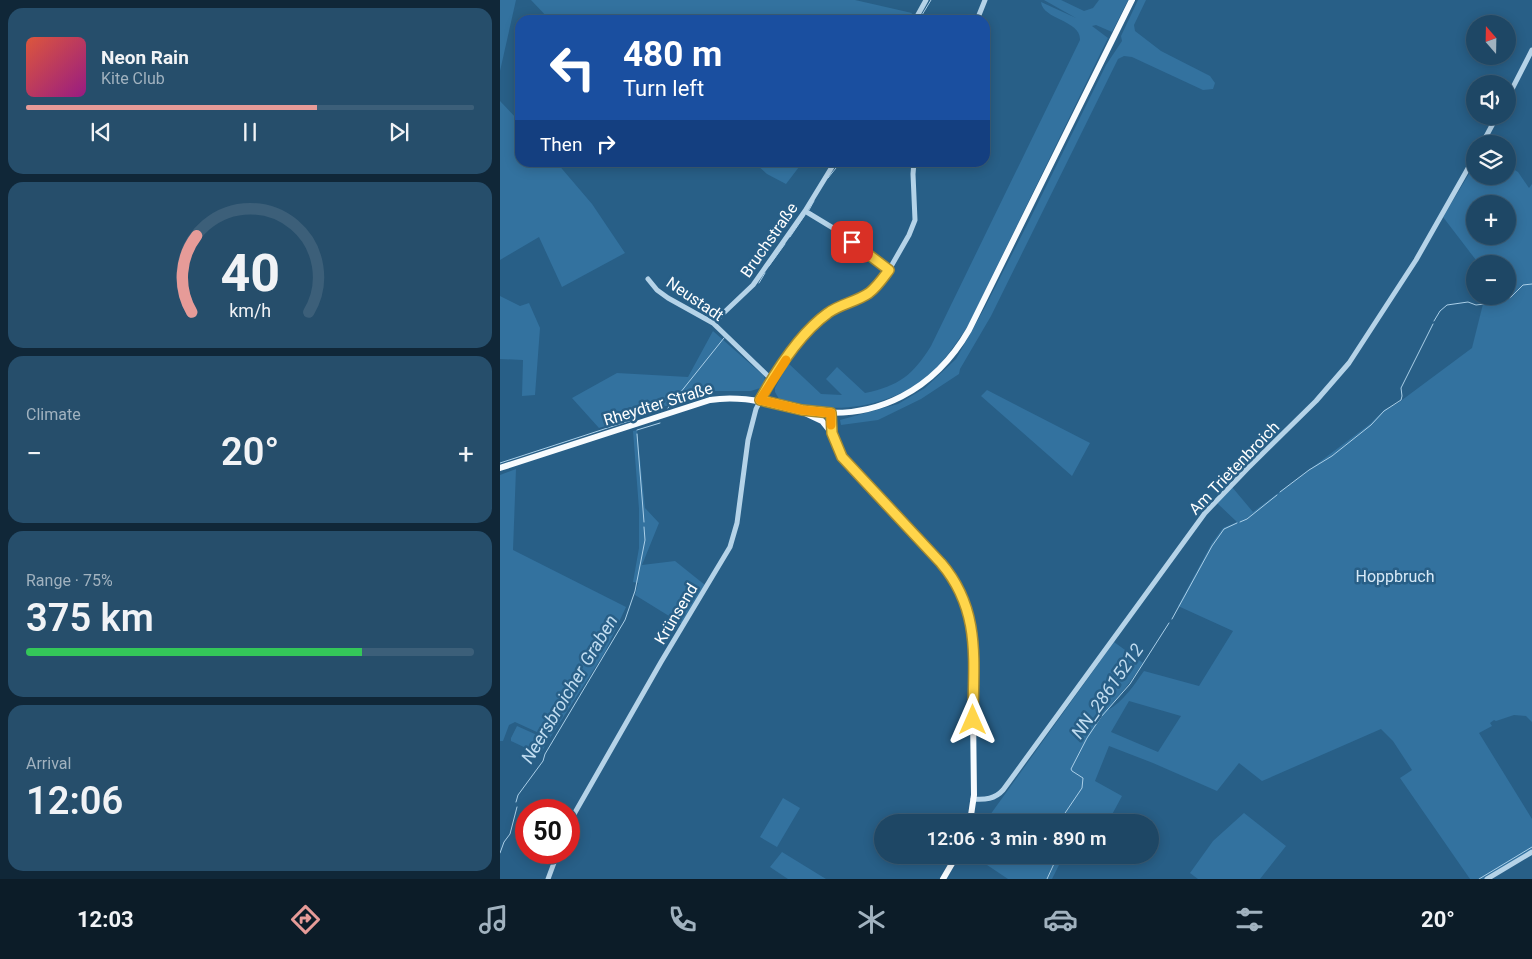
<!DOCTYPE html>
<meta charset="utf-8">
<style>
:root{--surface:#1e4765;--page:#264e6b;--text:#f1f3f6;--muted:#a1b2bf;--line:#3c5f79;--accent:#e69b98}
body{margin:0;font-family:Roboto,sans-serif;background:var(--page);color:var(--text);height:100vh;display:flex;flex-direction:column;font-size:19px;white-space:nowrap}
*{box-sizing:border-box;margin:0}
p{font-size:16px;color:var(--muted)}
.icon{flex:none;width:28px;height:28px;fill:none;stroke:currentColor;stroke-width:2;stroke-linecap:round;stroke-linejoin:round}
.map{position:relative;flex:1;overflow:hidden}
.panel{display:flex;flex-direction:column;gap:8px;padding:8px;background:#102738;width:500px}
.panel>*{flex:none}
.banner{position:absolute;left:15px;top:15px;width:475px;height:152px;border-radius:15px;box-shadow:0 2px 12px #0003,0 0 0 1px var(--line);background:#1a4fa0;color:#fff;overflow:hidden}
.needle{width:32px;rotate:340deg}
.buttons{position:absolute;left:966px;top:15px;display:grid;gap:10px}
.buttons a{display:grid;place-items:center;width:50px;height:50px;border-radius:50%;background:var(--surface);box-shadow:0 2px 12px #0003,0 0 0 1px var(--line);font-size:25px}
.speed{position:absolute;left:15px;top:799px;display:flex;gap:10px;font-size:25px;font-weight:700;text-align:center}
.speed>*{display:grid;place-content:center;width:65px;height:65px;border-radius:50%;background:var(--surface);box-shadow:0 2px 12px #0003,0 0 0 1px var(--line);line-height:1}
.speed .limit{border:8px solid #d22;background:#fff;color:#111}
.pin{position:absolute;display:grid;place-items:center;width:42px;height:42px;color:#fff;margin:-21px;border-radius:10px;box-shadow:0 2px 8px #0006}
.me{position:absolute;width:55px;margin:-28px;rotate:0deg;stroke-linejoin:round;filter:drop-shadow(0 0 4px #0008)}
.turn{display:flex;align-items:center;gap:18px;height:105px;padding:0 25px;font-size:22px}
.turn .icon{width:65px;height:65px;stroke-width:2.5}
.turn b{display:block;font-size:35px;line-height:42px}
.then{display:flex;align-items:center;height:48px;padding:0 25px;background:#0003;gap:10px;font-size:19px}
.big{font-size:38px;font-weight:600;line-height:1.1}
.panel .tile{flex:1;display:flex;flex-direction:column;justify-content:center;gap:8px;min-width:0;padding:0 18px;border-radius:15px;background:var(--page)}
.panel .dial{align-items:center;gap:0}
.dial svg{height:130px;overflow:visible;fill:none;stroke:var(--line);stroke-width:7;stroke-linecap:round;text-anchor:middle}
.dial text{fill:var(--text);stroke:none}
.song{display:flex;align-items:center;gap:15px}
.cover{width:60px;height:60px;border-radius:8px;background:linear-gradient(135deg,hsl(10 70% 55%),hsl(310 70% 35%))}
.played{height:5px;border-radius:2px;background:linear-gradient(90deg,var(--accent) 65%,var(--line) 65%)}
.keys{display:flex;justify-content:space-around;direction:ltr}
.heat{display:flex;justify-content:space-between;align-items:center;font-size:28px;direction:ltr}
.charge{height:8px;border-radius:4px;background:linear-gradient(90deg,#34c759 75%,var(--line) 0)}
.trip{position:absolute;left:374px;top:814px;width:285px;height:50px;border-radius:25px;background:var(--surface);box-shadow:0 2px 12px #0003,0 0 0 1px var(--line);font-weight:600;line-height:50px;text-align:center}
.dock{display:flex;height:80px;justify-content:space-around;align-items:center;background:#0c1c28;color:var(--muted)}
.dock .icon{width:35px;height:35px}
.dock .on{color:var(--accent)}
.dock b{font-size:22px;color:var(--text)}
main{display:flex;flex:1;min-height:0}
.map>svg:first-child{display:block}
</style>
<main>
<section class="panel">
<div class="tile">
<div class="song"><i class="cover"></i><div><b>Neon Rain</b><p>Kite Club</p></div></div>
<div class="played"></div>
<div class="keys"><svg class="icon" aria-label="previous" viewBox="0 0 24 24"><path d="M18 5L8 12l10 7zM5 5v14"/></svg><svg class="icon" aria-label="pause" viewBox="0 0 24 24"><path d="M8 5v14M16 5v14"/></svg><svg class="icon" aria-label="next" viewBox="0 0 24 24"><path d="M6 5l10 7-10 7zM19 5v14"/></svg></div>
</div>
<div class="tile dial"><svg viewBox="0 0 100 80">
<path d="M14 69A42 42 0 1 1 86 69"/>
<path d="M14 69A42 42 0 0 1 17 22" stroke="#e69b98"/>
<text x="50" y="56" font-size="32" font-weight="700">40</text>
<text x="50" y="72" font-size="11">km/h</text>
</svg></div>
<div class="tile"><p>Climate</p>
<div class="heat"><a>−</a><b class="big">20°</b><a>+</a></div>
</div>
<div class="tile"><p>Range · 75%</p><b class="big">375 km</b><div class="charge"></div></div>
<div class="tile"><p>Arrival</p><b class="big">12:06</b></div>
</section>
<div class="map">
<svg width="1032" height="879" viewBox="0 0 1032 879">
<rect width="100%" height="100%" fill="#285f87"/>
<!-- green -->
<path fill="#33729f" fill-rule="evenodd" d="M0,0H16L0,71Z
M31,0H355L412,13L410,20H50Z
M544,0H561L584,11L593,8L599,0H628L612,32L596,25L592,26L608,38L468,326C456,343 445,361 430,374C401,400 358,411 320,407C306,406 292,402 279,399L275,392V388L288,363L321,394L342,395L326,379L337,367L365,393C399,386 413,375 431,346L580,40C581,20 543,20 541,2L576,18Z
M638,0H646L634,25L635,31L661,51L710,76L715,83L713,89L703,90L632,57L624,56L618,59L491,316L460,369L459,374L421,399L378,420L341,425L340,420L398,404L425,388L456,359L484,309L529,221L606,65L622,41L621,36Z
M0,101L20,122V162L57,163L92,204L125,253L62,287L39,237L0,260Z
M255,163H302L286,184L267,174Z
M975,164V176H1008V166L1018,172L1029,188L1032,184V722L1026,716L1014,715L996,721L994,720L990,723L992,726L979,733L1032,819V851L986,879H970L900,778L912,770L893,741L881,729L762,781L739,763L717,791L653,763L609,746L595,781L622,796L608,822H485L614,642L643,663L630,682L608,710C623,702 634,685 644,671L699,686L733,631L678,606L712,543L723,528L737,522L717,503L732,487L753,512L870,424L884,410L898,403L972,348L985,296H1008V264H979L943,217ZM975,204H1008V236H975ZM629,701L681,716L658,752L611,732Z
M0,296L20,306L29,303L40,328L35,395L22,396L23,360L0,359Z
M213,331L264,376L265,381L260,388L251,391H212L209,392L208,397L166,406L99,428L72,398L117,373L188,377Z
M487,390L590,443L572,476L481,396Z
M137,430L145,508L159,523L142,565L175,561L205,585L182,624L135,595L138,583L133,582L139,548V509L133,431Z
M16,469L13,550L126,607L105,652L50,738L15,722L9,725L3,741H0V475Z
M17,726L46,739L47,741L41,754H39L11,741V738Z
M283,798L300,808L277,847L260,837Z
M744,813L786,846L760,879H698L690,873L713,841Z
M282,852L326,879H288L270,867Z
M472,855H564L552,879H508Z"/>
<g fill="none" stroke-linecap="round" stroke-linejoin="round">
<!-- stream -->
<path stroke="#aacfe8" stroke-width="1" d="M419,20L431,0
M328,178L336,168
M309,210L314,201
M290,237L305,215
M269,266L285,244
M259,283L265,273
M934,321L940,311L947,305L968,302L976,305L1000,302L1011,297L1023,285L1032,284
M168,408L224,338
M137,430L160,423
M137,434L144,522
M0,463L132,420
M780,492L809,470L832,456L871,425L884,411L901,400L902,396L901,388L933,324
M740,522L747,519L777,495
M672,619L712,546L724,529L737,523
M16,802L18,795L43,761L45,754L125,620L135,591L145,540L144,527
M559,822L582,788L583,778L572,771L571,769L587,738L601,717L630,684L669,623
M0,853L4,842L10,834L17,807
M547,879L558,855
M979,879L1032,847"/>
<!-- minor -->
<path stroke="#b5d3e8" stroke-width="5" d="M415,20L426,0
M477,20L485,0
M1008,97L1032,50
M982,144L997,116
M305,211L338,231L389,270
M148,279L157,290L168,298L213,323L272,380
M213,323L253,285L305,211L335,162
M473,799C485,800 495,799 503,790L705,513L747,469L816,401L849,363L916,260L975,156
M69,823L161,662L230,547L237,523L248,440L256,409L265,391L296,346L318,321L339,306L368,293L378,285L389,270L409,235L415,220L413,174L414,162
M48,879L58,852
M987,879L1032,852"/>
<!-- major -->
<path stroke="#f7fbfe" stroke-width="6" d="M305,413L322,421L330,431
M331,413L332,433L341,457L448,572L464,599L472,631L474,795L470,822
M0,468L210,400C245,394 275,406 309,411C377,421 435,389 469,330L632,0
M443,879L457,855"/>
</g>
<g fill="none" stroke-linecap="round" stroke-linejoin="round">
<defs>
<path id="route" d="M352,242L389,270C383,278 377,287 369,293C356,302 340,304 328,313C300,333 276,371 260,400L302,410L331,413L332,433L342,457L441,563C482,611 473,662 473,720"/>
</defs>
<!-- route casing -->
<use href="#route" stroke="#a68a30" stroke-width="12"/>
<!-- route -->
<use href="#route" stroke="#ffd54a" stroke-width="9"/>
<!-- slow -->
<path stroke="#f59e0b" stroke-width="9" d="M286,360L260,400L302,410L331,413V425"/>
</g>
<g text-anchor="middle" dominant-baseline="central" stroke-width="5" stroke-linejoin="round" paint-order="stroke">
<!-- street labels -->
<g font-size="16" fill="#fff" stroke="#285f87">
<text transform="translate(269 240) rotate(-55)">Bruchstraße</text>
<text transform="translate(195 299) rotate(34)">Neustadt</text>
<text transform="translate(158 404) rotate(-17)">Rheydter Straße</text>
<text transform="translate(734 468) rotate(-46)">Am Trietenbroich</text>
<text transform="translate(176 614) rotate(-59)">Krünsend</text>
</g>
<!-- park labels -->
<g font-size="16" fill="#d8eaf7" stroke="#285f87">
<text x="895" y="576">Hoppbruch</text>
</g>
<!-- water labels -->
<g font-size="18" font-style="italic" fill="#c0dcf0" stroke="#285f87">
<text transform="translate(69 689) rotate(-59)">Neersbroicher Graben</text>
<text transform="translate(607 691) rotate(-55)">NN_28615212</text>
</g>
</g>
</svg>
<div class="buttons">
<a><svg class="needle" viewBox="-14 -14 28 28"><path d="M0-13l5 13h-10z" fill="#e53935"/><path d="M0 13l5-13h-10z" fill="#a1b2bf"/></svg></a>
<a><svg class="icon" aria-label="sound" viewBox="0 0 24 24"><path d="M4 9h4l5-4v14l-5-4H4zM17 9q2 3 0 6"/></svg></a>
<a><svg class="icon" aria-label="layers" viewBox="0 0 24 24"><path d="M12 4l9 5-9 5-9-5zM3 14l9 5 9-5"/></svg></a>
<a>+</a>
<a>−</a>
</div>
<div class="speed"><div class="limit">50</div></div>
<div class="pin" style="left:352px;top:242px;background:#d93025"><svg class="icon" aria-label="arrive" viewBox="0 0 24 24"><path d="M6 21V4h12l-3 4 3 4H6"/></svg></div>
<svg class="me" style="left:473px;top:720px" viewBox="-20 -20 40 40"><path d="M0-17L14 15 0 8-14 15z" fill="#ffd54a" stroke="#fff" stroke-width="4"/></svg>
<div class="trip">12:06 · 3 min · 890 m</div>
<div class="banner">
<div class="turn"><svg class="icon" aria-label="left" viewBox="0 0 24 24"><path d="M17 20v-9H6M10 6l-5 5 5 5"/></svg><div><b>480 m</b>Turn left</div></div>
<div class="then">Then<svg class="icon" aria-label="right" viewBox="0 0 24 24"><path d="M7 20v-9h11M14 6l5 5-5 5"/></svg></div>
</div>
</div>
</main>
<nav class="dock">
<b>12:03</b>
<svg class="icon on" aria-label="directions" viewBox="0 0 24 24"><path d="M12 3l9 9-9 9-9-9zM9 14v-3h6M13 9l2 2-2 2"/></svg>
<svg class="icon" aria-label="music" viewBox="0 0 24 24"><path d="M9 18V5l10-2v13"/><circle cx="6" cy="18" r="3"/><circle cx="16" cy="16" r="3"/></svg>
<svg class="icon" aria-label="phone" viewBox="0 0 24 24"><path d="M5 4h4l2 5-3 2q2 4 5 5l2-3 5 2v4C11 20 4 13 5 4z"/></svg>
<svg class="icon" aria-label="climate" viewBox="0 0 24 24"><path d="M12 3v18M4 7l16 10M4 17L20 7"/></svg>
<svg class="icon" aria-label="car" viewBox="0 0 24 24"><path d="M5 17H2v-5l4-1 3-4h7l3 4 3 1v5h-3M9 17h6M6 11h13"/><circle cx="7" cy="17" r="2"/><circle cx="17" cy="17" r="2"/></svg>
<svg class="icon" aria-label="filters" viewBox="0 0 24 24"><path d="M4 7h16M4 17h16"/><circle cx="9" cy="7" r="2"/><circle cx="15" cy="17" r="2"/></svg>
<b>20°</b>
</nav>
